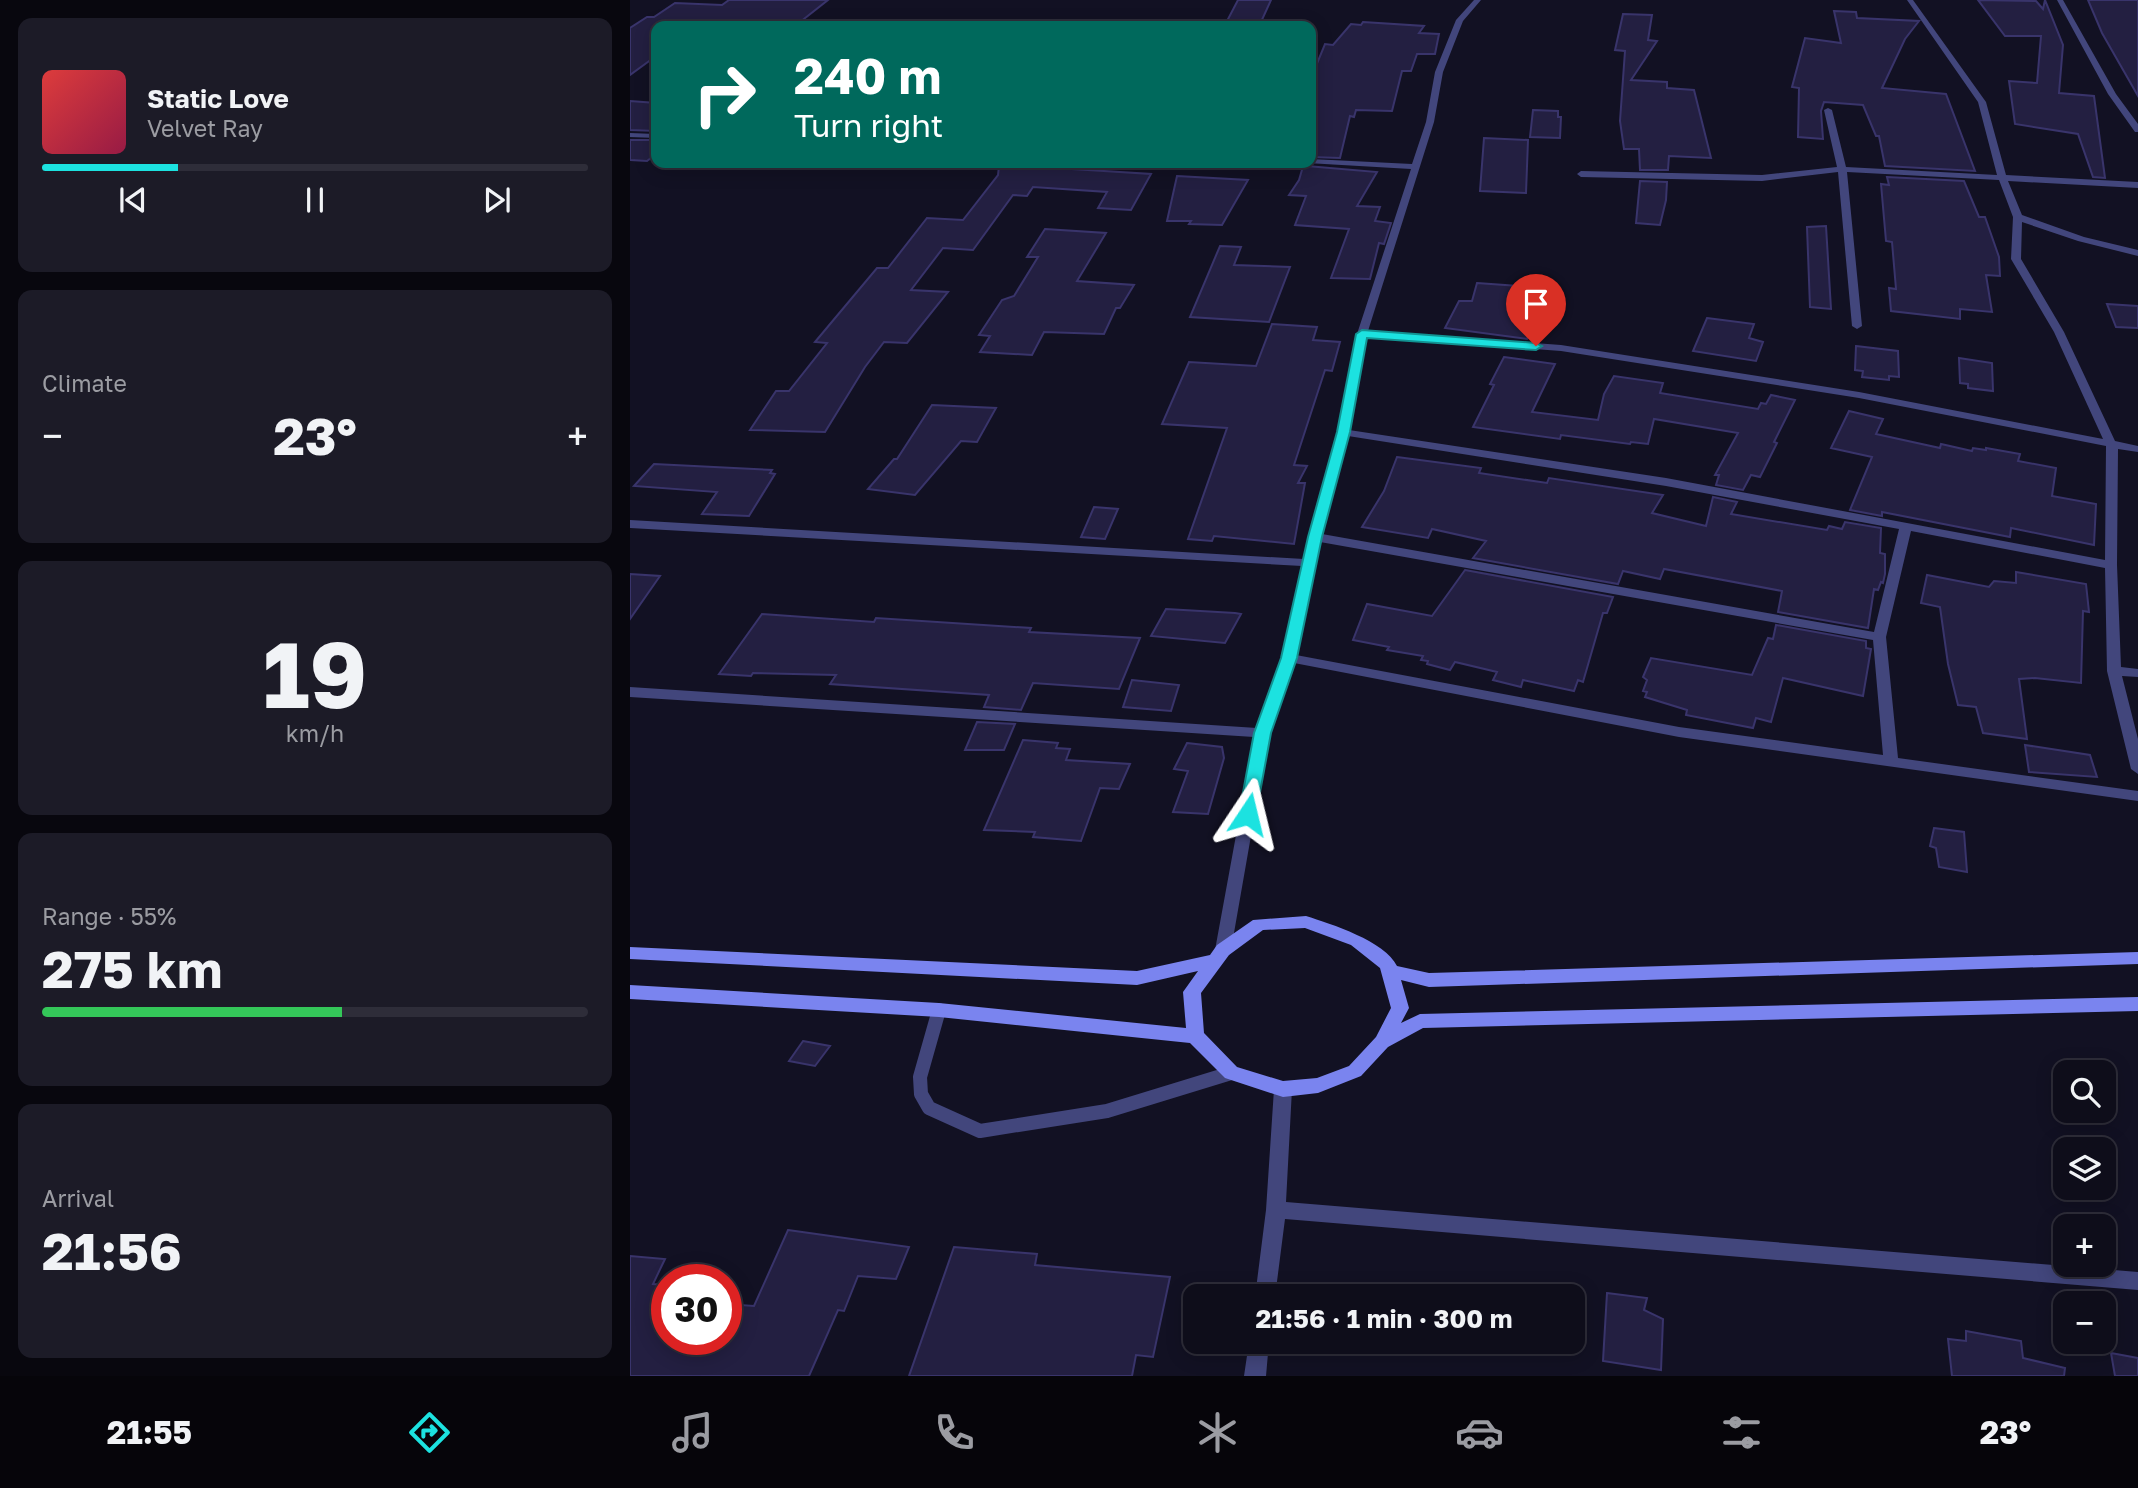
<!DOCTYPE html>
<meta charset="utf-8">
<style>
:root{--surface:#0e0d1a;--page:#1c1b27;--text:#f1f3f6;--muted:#9b9ca2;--line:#2e2d39;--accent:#1ce2e0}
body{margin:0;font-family:"Golos Text",sans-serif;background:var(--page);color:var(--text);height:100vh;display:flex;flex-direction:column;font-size:26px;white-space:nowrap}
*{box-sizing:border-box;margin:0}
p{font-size:23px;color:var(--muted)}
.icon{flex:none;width:38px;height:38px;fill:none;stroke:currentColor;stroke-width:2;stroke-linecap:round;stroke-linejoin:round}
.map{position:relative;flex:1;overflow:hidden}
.drawer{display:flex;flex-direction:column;gap:18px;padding:18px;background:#08070e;width:630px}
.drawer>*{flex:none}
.hud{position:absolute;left:21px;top:21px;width:665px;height:147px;border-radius:14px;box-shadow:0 4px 18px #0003,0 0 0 2px var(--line);background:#00695c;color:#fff;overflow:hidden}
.tools{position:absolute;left:1423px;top:1060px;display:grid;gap:14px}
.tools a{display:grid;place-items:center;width:63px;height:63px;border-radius:14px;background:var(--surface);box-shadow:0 4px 18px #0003,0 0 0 2px var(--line);font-size:35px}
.speed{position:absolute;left:21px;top:1264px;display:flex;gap:14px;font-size:35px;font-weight:700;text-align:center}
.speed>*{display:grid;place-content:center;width:91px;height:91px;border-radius:50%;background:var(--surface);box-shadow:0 4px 18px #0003,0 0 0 2px var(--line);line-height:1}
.speed .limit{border:10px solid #d22;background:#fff;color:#111}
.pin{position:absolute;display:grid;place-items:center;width:60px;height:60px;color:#fff;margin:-72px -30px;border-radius:50% 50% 50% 0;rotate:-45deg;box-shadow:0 0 7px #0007}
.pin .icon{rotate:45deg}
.me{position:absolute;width:77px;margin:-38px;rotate:10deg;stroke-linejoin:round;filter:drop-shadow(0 0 5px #0008)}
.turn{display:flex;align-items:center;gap:24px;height:147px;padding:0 28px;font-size:32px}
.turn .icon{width:91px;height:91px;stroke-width:2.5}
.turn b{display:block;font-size:49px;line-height:60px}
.big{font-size:52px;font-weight:700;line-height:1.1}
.drawer .card{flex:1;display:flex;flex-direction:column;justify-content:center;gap:10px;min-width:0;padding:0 24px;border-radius:14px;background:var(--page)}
.drawer .dial{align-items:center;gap:0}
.dial b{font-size:91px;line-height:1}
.song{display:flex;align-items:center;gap:21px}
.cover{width:84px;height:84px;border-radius:10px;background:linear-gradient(135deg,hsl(0 70% 55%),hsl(340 70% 35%))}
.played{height:7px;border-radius:4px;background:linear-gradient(90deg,var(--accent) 25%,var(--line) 25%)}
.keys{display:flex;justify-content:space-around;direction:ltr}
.heat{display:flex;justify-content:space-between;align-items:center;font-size:38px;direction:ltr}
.charge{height:10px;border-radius:5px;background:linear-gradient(90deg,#34c759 55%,var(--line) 0)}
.trip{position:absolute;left:553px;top:1284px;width:402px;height:70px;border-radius:14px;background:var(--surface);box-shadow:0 4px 18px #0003,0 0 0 2px var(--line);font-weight:700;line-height:70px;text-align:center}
.tab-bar{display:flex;height:112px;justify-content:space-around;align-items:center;background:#06050a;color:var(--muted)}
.tab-bar .icon{width:49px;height:49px}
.tab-bar .selected{color:var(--accent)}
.tab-bar b{font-size:32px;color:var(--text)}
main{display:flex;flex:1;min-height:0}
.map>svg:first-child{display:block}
</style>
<main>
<section class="drawer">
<div class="card">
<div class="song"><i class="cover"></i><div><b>Static Love</b><p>Velvet Ray</p></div></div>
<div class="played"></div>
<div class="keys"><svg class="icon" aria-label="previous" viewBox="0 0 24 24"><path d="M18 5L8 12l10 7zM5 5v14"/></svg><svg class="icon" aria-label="pause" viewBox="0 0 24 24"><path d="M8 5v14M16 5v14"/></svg><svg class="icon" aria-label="next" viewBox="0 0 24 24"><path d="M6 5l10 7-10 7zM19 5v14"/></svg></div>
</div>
<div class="card"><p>Climate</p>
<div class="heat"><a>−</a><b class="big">23°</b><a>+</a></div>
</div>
<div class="card dial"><b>19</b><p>km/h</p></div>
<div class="card"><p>Range · 55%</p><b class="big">275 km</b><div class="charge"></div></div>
<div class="card"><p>Arrival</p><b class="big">21:56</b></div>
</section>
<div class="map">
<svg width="1508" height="1376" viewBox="0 0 1508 1376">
<rect width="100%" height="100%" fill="#121123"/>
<!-- building -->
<path fill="#231f41" stroke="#39346b" stroke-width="2" d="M99,0H198L165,26L91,22L87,25L46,23L42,26H26V56L0,75V28L17,17H24L45,3L92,5Z
M608,0H641L631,22L597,21Z
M1348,0L1406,1L1413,9L1415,0L1433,45L1429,93L1464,96L1475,178L1463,177L1448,134L1385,124L1379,81L1407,83L1411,36H1375Z
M1458,0H1508V96L1472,33Z
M1204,11L1226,12L1227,18L1289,21L1275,39L1252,88L1316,94L1345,171L1255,166L1249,136H1246L1233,105L1194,102L1191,111L1193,139L1168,137L1169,88L1162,87L1175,38L1211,43Z
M993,14L1022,15L1018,40L1027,41L1001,80L1037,82V88L1064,90L1081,158L1039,156L1038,170H1010L1009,149H994L990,121L995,51L985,50Z
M733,22L794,26L789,33L809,34L805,54H787L781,71H772L762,111L726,110L724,117L720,116L710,158L681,157V78L695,44L703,45L721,24L731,25Z
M0,101L26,103V131L0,130Z
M903,110L928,111V117H931L930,138L900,137Z
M854,138L898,140L896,193L850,191Z
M0,140H26V154L17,161L0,160Z
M674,163L677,166L747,172L727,206L750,207L745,221L761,223L754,244L749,243L740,279L701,278L719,229L665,225L676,196L659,195L669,180Z
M377,165L521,174L501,210L468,208L477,192L403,187L397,196L383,195L343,250L313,248L281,290L318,292L277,343L254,342L235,367L195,432L120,430L146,391H159L197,343L185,342L247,268H258L297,218L333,220L368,175L369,166Z
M547,176L618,180L592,225L559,224L561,221H537Z
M1257,177L1334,181L1349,217H1355L1369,257L1370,276L1356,275L1362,312L1330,309V319L1261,311L1259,288L1266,289L1262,242L1256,241L1251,184L1259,185Z
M1010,181L1037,182L1036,200L1030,225L1006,223Z
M1196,226L1201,309L1180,307L1177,227Z
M415,229L476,233L447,281L504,285L490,308H486L474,334L414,332L402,355L350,352L360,336L349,335L372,300L384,296L408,257H397Z
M590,246L611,247L604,265L660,267L639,322L560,317Z
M847,283L905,287L901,306L910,307L897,339L815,328L829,301H842Z
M1477,304L1508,306V328L1486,327Z
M1077,318L1124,324L1119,338L1133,342L1126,361L1063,351Z
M642,324L687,327L683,340L710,342L702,371L695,370L664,465L677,466L668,483H675L664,544L584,536L582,541L558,539L597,428L532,424L559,362L626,366Z
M1226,346L1268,351L1269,377L1259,376V380L1232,377L1233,371L1225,370Z
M874,357L925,364L902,412L968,420L974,394L984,376L1033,383L1030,393L1128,409L1131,403L1136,404L1141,395L1165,400L1144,442L1147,443L1130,477L1121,475L1113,490L1086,485L1089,475H1085L1108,433L1024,419L1018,444L1001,442L1000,444L931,435L930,439L843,427L864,385L860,384Z
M1329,358L1362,363L1363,391L1338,388V384L1330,383Z
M302,405L366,408L347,442L331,441L285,495L238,489L264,459H267Z
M1219,411L1253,419L1246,434L1310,448L1311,444L1342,451L1343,448L1356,450V448L1390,454L1388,461L1426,468L1422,496L1466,504L1464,545L1381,528L1380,537L1252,512V516L1220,510L1242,457L1201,448Z
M767,457L851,468L849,473L917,483L919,478L1033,495L1022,513L1076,526L1083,497L1107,502L1101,514L1197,530L1199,526L1212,529L1215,522L1251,528L1250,553L1255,554V574L1253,583L1251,582L1248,590L1244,589L1238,628L1148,612L1152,591L1034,569L1030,579L993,571L988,584L843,558L856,541L802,529L798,538L732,527L754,491Z
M24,464L142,470L140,473L145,474L119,516L72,514L87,492L4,486Z
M464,507L488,509L475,539L451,537Z
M835,570L983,597L977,613H973L953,682L948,680L944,691L893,680L891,687L863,680L867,672L825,662L820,670L797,664L798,661L791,660L793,656L757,650L759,647L723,640L737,604L802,616Z
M1386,572L1456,584L1459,612L1453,611L1451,683L1405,678L1389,679L1397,739L1353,733L1346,707L1328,705L1318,664L1310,607L1291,603L1297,575L1359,587L1364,581L1386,583Z
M0,574L30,576L0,619Z
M536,609L605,613L611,614L595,643L521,636Z
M132,614L244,622L246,618L401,628L399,632L510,638L489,689L403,683L391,710L354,707L359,695L200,684L206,675L123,673L121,676L89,674Z
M1146,625L1236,641V648L1241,649L1233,696L1153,678L1141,722L1126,718L1123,728L1056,715L1057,710L1015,697L1017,692L1013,691L1017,680L1013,677L1021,658L1122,675L1138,638L1143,639Z
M502,680L549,685L541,711L493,707Z
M347,722L385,724L374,750H335Z
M393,740L428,743L426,748L440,749L436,760L500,764L489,789L470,788L451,841L403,837L405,832L354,830Z
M557,743L592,747L594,758L578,814L543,812L558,771L544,769Z
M1395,745L1460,755L1467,777L1399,772Z
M1304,828L1334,832L1337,872L1309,867L1306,848L1300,846Z
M173,1041L200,1046L185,1066L159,1061Z
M158,1230L279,1247L266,1279L228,1276L214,1311L208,1310L179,1376H0V1256L35,1259L23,1284L37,1285V1339H96V1304L124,1306Z
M324,1247L407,1254L405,1265L540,1277L523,1357L506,1355L502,1376H279Z
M977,1293L1017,1298L1014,1310L1033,1319L1031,1370L973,1361Z
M1336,1331L1391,1341L1393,1358L1435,1368L1434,1376H1322L1318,1339L1336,1341Z
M1481,1353L1508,1358V1376H1485Z"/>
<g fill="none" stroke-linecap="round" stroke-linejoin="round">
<!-- service -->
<path stroke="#42467c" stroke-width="14" d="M309,1010L290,1077L291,1094L299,1108L350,1131L477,1111L601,1073"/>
<!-- minor -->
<path fill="#42467c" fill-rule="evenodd" d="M844,0H851L833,21L813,72L804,122L738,331L931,345L1229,392L1473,439L1424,332L1381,259L1383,217L1369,180L1217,172L1232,326L1227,329L1222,326L1208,172L1132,181L951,177L947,174L951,171L1132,175L1207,167L1194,110L1198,108L1202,110L1216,167L1367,175L1348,102L1277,0H1283L1356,102L1376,175L1508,182V188L1378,181L1392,215L1454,237L1508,250V256L1448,241L1392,222L1391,259L1434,332L1485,441L1508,446V452L1488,449L1487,565L1491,667L1508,669V677L1492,676L1508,739V774L1501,769L1477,671L1475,568L1281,531L1256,637L1268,758L1508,791V801L1049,737L664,663L639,733L601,950L599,955L593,956L587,955L585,950L624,737L0,697V687L627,728L652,658L672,566L0,528V520L674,559L707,432L727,334L781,169L677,163H681V159L782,164L796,122L805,72L826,20ZM737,337L931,351L1229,398L1476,446L1475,560L1036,478L719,430ZM718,436L1036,486L1269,529L1244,632L692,534ZM690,542L1243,640L1253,755L1049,727L666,655Z
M1427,0H1433L1486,94L1508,124V132H1505L1478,94Z
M0,133L26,134V138L0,137Z
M653,1081L659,1084L662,1089L656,1202L1508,1272V1290L655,1219L645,1297H625L636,1210L644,1089L647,1084Z
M619,1342H639L636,1376H614Z"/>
<!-- secondary -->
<path fill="#7a84ef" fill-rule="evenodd" d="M676,916C701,924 755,941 767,966L799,973L1508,952V964L799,987L771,980L779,1008L771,1023L790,1014L1508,997V1011L793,1028L758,1047L731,1076L688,1093L653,1097L595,1078L560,1043L309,1017L0,999V985L309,1003L556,1028L553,992L568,971L507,985L0,959V947L507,971L580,955L587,945L623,920ZM675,928L721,945L750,968L761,1008L746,1037L719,1066L687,1078L653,1081L607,1067L574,1033L571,993L599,955L633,930Z"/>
</g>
<!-- route -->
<path fill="#1ce2e0" stroke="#129392" stroke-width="2" d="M732,330L906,343L912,346L906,350L737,338L720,432L692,537L667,658L641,733L626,814L618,820L609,814L624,733L651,658L678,537L707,432L726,334Z"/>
</svg>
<div class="tools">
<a><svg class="icon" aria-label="search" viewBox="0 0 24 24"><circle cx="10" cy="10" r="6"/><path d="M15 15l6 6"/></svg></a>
<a><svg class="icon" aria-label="layers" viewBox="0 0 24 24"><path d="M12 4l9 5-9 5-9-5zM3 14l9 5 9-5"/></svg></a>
<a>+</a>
<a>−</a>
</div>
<div class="speed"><div class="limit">30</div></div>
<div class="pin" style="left:906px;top:346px;background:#d93025"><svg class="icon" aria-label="arrive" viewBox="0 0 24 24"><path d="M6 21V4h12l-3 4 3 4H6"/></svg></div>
<svg class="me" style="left:618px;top:814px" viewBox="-20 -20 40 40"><path d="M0-17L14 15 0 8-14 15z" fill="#1ce2e0" stroke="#fff" stroke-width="4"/></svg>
<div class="trip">21:56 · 1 min · 300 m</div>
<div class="hud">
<div class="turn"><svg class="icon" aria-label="right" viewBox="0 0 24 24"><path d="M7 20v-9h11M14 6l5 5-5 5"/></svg><div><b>240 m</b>Turn right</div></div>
</div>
</div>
</main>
<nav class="tab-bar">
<b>21:55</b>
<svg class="icon selected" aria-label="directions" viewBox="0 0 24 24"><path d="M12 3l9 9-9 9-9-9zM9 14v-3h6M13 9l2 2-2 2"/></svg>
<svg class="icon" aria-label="music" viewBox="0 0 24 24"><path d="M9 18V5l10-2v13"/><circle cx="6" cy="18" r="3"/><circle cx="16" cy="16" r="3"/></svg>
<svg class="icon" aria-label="phone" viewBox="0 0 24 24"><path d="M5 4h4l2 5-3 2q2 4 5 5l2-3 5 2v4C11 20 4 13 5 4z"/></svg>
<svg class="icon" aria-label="climate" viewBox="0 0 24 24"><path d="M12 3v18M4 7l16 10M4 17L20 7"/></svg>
<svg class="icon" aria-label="car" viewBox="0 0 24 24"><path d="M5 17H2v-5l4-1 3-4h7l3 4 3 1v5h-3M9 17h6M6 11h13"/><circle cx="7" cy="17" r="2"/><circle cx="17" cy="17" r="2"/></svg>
<svg class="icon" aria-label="filters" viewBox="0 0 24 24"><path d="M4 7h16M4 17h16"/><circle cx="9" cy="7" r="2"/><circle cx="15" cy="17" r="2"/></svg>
<b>23°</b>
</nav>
